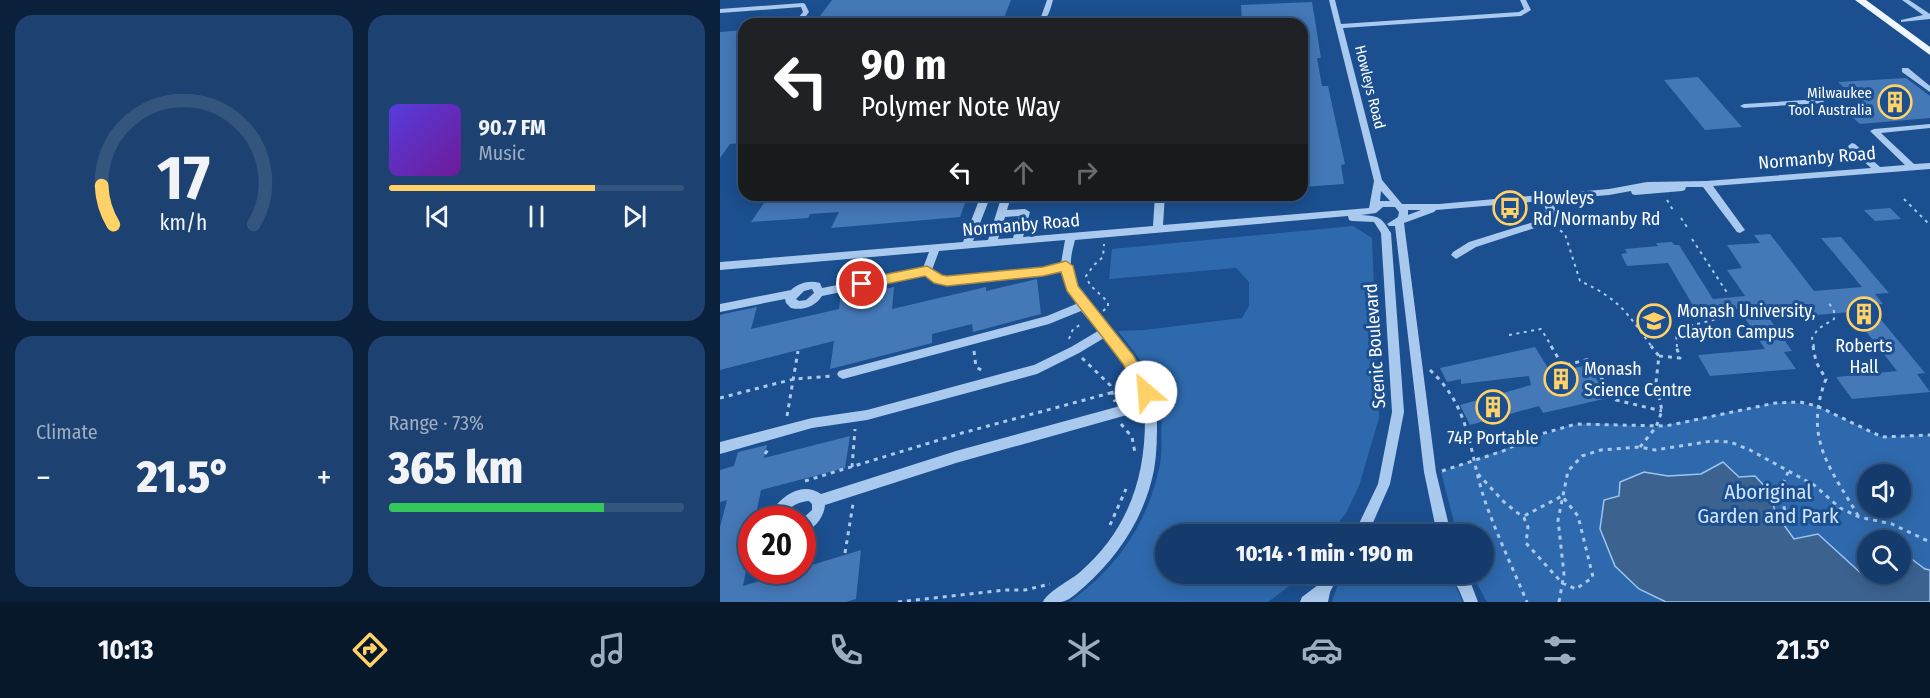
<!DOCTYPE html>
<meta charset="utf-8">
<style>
:root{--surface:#143b6b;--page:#1d4271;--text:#f1f3f6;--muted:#9dadc1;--line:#33557e;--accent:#ffd166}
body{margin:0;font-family:"Fira Sans Condensed",sans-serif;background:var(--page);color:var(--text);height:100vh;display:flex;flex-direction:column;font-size:22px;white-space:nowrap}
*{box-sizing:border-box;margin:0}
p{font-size:20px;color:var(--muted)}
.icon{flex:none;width:33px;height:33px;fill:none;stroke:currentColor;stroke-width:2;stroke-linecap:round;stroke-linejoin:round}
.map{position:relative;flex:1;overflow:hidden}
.panel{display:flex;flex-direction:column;gap:15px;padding:15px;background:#0b203b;width:720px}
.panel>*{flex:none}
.hud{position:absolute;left:18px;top:18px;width:570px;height:183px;border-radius:18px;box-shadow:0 3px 15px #0003,0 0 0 2px var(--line);background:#202124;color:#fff;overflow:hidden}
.buttons{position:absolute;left:1137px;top:464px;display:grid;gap:12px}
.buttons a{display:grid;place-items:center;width:54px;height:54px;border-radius:50%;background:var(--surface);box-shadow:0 3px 15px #0003,0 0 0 2px var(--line);font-size:30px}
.speed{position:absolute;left:18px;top:506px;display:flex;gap:12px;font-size:30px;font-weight:700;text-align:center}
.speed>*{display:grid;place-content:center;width:78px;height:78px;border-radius:50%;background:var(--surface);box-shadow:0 3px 15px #0003,0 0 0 2px var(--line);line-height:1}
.speed .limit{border:9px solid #d22;background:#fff;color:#111}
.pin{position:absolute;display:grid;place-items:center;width:51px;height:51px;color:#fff;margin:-26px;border:3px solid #fff;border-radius:50%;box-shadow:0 2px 6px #0007}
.me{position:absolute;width:66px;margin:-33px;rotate:333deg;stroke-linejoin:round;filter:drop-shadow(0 0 4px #0008)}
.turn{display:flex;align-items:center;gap:21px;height:126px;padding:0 24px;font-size:27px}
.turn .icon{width:78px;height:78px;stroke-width:2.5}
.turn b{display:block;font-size:42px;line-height:51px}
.lanes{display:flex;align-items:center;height:57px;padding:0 24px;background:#0003;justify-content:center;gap:30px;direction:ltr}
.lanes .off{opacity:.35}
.big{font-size:45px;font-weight:800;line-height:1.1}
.panel .card{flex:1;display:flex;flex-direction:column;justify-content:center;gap:9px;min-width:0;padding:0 21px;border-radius:18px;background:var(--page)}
.panel .dial{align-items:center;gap:0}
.dial svg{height:156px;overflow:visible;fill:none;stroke:var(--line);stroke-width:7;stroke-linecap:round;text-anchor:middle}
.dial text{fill:var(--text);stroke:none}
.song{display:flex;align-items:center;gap:18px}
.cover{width:72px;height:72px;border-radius:9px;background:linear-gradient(135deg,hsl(250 70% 55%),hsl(280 70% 35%))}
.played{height:6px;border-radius:3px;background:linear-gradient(90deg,var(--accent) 70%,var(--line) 70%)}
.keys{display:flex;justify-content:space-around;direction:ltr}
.heat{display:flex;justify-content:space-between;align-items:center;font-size:33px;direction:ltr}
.charge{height:9px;border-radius:4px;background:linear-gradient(90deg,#34c759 73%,var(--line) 0)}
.panel .tiles{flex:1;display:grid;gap:15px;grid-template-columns:repeat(2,1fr)}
.trip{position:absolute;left:435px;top:524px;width:339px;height:60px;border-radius:30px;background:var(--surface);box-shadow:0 3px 15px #0003,0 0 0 2px var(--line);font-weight:800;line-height:60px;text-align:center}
.tab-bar{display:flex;height:96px;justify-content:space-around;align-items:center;background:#08182b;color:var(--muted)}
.tab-bar .icon{width:42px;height:42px}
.tab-bar .on{color:var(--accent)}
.tab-bar b{font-size:27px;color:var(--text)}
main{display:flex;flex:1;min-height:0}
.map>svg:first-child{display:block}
</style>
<main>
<section class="panel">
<div class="tiles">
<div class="card dial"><svg viewBox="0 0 100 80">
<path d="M14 69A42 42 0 1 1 86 69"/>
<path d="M14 69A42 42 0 0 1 8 49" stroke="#ffd166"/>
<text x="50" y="56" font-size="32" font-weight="700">17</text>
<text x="50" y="72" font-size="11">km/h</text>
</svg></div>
<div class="card">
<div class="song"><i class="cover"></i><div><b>90.7 FM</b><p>Music</p></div></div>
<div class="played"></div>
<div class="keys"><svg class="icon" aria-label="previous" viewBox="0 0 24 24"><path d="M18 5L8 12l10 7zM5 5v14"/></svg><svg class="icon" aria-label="pause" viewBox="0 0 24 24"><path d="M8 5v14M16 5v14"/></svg><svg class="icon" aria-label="next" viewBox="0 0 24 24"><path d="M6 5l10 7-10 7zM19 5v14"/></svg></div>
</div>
<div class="card"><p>Climate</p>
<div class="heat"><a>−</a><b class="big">21.5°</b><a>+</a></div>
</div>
<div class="card"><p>Range · 73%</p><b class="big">365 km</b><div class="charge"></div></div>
</div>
</section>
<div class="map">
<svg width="1210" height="602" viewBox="0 0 1210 602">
<rect width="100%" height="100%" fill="#1b4f8f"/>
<!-- green -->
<path fill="#2e69ad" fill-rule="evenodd" d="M633,226L652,238L659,418L639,486L626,513L610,534H446V573H582L576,581L548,602H349C397,569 429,521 440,464C443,448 440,433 442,418C444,410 451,407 451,398L445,389L433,382L418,357L398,331L424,330L522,318L529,306V282L516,268L389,279L392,249Z
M1071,402L1097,406L1162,437L1210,435V602H767L751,573H764V534H737L721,472L847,426L869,423L936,427L1055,403ZM1148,474H1180V507H1148ZM1148,540H1180V573H1148Z
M625,573H727L732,579L743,602H612L619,581Z"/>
<!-- water -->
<path fill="#3c6290" stroke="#9cc4f0" stroke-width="1.5" d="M1003,462L1019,477L1035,476L1049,491L1056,514L1074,539L1098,534L1143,575L1168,577V573H1180L1181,554H1185L1205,569L1210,570V602H946L919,589L895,566L880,529L884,500L899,496L900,482L924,472L948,476L981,474Z"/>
<!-- building -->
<path fill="#4478b7" d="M112,0H291L283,20L253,22L252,24H94Z
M592,2L601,58H597L602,86H608L625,164L621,165L624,184L582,187V24H522L521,5Z
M24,30V143L10,144L0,158V32Z
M978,77L1022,127L985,130L944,80Z
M1186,78L1210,96V118L1140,124L1123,109L1145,108L1118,82Z
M57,195H248L240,217L111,228L119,212L90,214L88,218L31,222L44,203L52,202Z
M1170,208L1181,219L1155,221L1144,210Z
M1050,234L1094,291L1142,287L1101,238L1121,237L1169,293L1155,294L1163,304L1149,305L1205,373L1197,374L1210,392L1132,399L1116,377L1177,371L1131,312L1096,315L1088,304L1042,308L1072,351L1064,352L1076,369L990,376L978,355L1045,349L1019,309L986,311L984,308L975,309L948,263L907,266L901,254L907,253L905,249L938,246L936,243L952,242L954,245H959L993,299L1025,296L1007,270L1022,268L1007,245L1040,243L1034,235Z
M317,279L321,314L253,332L252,324L212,334V343L110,369L114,341L0,370V315L8,313L37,307L31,329L119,309L120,299L174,287L172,309L266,287V291Z
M815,347L831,373L868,365L888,398L823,413L819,406L750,425L740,405L811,385L809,376L741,384V379L727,382L720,368Z
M130,436L125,468L41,490L35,519H32V540L23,586L76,570H82V568L141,550L136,599L126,602H0V527L7,500L0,502V470L14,466L18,452L47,445L44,458Z"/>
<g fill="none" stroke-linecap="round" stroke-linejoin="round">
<!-- path-far1 -->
<path stroke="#a9c9ee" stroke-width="2" stroke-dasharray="3 4.5" stroke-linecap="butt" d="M1184,199L1210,225
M947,200L953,210
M961,218L969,230
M834,226L845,234L860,281C901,300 906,312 932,347
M972,239L1008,294
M383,311L388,307V302L370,285L366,276L374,265L383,257L384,244
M789,335L821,329L832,347
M349,339L353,329L362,324
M957,347L956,334L961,328L1013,315
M1094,347L1092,338L1098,329L1114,319V311L1109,303"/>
<!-- path -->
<path stroke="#a9c9ee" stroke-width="3" stroke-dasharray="4 5" stroke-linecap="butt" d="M831,346L843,366L869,359L896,400L942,411
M1093,346L1096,362L1106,379C1083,438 1110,468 1139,517
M254,351L256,367L263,371
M939,356L960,358L956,346
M362,358L390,385L395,402
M710,370C753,410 748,453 766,504C778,537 793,569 807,602
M0,398L74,379L112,376
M67,416L78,351
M401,424L412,437L415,453
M920,447L936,427L942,411L936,382L939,356L931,346
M45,454L50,447
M132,467L135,429
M722,471L783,451L814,436L856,424L946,426L1055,403L1080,402L1097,406L1162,437L1210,435
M758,474L784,502L804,518L808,527L806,543L842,583L856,589L873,577L858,516L842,496L804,516
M85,481L242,433L394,392
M1066,519L1061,489L1068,472
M390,525L406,489
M125,553L133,504
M178,602L285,590H305L330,584
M839,602L844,574L838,520L848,471L862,456L881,450L920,447L935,450L992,441L1010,442L1030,450L1094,485L1120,508L1139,517L1172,524L1210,542"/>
<!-- minor -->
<path fill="#a9c9ee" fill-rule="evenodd" d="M327,0H333C329,14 327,24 311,24L321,17Z
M609,0H615L621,24L799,12L804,9L800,0H806L811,10L801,16L623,28L662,180L682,204H719L889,189L927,182L986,181L1151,168L1129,148L1128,146L1132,143L1135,144L1160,167L1185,165L1150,131L1154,129L1210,124V128L1161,133L1194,164L1210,163V169L993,186L1025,230L1020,233L1017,232L983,187H966L965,190L962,191L915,195L912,194L911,191L889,195L831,200L836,210L830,223L756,247L736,259L731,255L733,252L749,242L823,219L826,210L823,201L716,210L714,212L684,223L716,472L731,534H717L704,472L675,226H669L667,224L678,217L679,212L675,207H663L656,213L641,215C660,216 661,217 671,233L684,412L670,484L648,534H634L658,484L672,412L661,233L654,222L632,221L629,220L628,216L355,240C353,248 350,258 351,267C354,293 373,310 390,328C405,345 421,364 429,385L443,390L449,403L445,414L437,419C437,436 437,453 434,470C425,516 399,556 364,587C358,592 349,601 341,602C336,602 329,602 323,602C327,592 349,581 359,573C406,532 425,482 425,420L419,417L414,413L236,463L105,505C104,518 94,529 82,534V519L92,510V504L89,501C76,502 68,508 61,519H47C56,500 80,479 101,494L236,451L411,403L415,393L419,389C411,369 398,353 384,338L359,353L317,374L147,420L92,428L0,454V442L92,418L147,410L314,365L351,347L378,331L361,311L329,324L123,379L119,377L117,374L119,371L327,316L356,304L344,282L342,271L323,275L227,285L214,283L205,275L102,296C96,306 83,311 71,308L66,303L65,299L0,312V304L71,290C79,283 89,280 100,283L102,288L203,268L209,252L0,270V262L243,242L261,195H271L253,241L268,240L282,195H318L313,198L290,200L287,210L305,209L310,212L303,237L433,226L435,195H445L443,225L649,208L654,181ZM661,191L670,201H660ZM688,210H701L688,215ZM299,216L293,238L278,239L285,217ZM345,240L341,263L323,267L227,277L221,276L212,270L219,251ZM92,289L94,293L86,300L79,301L76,299L84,291ZM432,395L436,399V407L433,410H427L424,407V399Z
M1182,0H1189L1210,14V19L1181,22V20L1203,15Z
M83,3L85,4L89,12L80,24H73L83,12L81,7L0,13V9Z
M1182,68H1188L1210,86V92L1182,72Z
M1100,99L1104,101L1103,103L1024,108L1020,106L1024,104Z
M605,573H620L610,592L608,602H580L582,597L598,585Z
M729,573H744L750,581L758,602H744L739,590Z"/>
<!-- major -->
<path fill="#f0f6ff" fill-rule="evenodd" d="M1135,0H1146L1210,47V55Z"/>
</g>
<!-- route -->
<path fill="#ffd166" stroke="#a68842" stroke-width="1.5" d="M346,261L353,266L358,286L413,355L434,392L431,397L426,398L421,397L403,364L347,291L341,272L323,276L227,286L214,283L205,276L142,289L136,284L142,279L207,266L222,275L227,276L323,267Z"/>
<!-- icons -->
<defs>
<symbol id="building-ring" viewBox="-11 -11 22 22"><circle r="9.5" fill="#1b4f8f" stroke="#ffd166" stroke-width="1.5"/><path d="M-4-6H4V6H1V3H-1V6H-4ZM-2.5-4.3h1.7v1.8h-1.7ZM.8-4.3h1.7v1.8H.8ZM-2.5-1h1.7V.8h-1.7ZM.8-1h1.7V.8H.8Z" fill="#ffd166"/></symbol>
<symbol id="bus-ring" viewBox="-11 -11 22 22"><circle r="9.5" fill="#1b4f8f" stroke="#ffd166" stroke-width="1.5"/><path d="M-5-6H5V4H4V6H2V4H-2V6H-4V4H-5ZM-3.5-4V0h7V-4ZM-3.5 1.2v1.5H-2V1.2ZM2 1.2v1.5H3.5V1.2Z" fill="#ffd166"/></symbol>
<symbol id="university-ring" viewBox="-11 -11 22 22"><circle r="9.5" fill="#1b4f8f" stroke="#ffd166" stroke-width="1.5"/><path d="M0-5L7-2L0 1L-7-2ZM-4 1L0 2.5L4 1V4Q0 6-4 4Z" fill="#ffd166"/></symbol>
</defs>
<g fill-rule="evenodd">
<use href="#building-ring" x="1156" y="83" width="38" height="38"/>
<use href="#bus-ring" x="771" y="189" width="38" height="38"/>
<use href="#building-ring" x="1125" y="295" width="38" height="38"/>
<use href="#university-ring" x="915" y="302" width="38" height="38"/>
<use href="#building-ring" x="822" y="360" width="38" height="38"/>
<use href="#building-ring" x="754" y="388" width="38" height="38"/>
</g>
<g text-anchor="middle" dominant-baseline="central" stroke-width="6" stroke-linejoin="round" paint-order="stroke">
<!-- far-street labels -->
<g font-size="15" fill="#fff" stroke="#1b4f8f">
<text transform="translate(650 87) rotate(76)">Howleys Road</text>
</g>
<!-- far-poi labels -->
<g font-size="15" fill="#fff" stroke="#1b4f8f" text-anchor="end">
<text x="1152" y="93">Milwaukee<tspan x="1152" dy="17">Tool Australia</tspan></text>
</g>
<!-- street labels -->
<g font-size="18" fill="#fff" stroke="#1b4f8f">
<text transform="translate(1097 158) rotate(-5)">Normanby Road</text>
<text transform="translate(301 225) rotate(-5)">Normanby Road</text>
<text transform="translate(655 346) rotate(-94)">Scenic Boulevard</text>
</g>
<!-- poi labels -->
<g font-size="18" fill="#fff" stroke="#1b4f8f" text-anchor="start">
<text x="813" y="198">Howleys<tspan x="813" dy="21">Rd/Normanby Rd</tspan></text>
<text x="957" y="311">Monash University,<tspan x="957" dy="21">Clayton Campus</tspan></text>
<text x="1144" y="346" text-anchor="middle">Roberts<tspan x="1144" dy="21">Hall</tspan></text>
<text x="864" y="369">Monash<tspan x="864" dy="21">Science Centre</tspan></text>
<text x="773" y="438" text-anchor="middle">74P Portable</text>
</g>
<!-- near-park labels -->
<g font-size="21" fill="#cfe3fa" stroke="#1b4f8f">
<text x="1048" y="492">Aboriginal<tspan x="1048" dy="24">Garden and Park</tspan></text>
</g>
</g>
</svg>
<div class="buttons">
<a><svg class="icon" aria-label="sound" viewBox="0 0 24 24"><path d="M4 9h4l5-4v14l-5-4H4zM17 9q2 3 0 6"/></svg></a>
<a><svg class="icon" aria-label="search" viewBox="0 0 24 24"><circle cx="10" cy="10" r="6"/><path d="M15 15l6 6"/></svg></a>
</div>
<div class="speed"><div class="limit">20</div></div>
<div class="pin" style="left:142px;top:284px;background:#d93025"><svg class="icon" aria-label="arrive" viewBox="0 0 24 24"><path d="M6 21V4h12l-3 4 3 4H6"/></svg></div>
<svg class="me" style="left:426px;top:392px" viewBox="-20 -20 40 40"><circle r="19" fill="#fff"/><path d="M0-13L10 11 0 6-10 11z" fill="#ffd166"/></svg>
<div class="trip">10:14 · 1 min · 190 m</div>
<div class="hud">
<div class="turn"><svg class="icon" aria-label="left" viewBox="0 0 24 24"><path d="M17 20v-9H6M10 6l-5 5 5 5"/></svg><div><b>90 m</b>Polymer Note Way</div></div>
<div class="lanes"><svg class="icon" aria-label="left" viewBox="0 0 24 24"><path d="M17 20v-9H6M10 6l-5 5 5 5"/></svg><svg class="icon off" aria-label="ahead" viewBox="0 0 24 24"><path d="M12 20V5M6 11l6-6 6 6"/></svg><svg class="icon off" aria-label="right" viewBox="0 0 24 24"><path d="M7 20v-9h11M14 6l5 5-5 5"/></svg></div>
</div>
</div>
</main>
<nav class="tab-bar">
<b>10:13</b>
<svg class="icon on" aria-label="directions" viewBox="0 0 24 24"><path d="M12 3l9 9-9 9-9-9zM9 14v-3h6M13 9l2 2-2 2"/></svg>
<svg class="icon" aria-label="music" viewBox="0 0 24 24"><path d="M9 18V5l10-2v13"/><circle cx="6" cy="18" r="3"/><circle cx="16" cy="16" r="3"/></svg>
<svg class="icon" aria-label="phone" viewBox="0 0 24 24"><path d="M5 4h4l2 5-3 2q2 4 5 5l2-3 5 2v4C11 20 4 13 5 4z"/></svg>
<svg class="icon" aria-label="climate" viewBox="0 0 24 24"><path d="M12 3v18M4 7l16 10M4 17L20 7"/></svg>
<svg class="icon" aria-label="car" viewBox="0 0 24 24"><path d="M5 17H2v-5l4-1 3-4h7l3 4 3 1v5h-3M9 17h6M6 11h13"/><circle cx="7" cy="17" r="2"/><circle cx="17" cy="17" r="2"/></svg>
<svg class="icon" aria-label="filters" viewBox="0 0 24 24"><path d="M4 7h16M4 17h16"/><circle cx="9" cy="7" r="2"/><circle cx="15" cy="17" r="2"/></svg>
<b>21.5°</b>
</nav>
